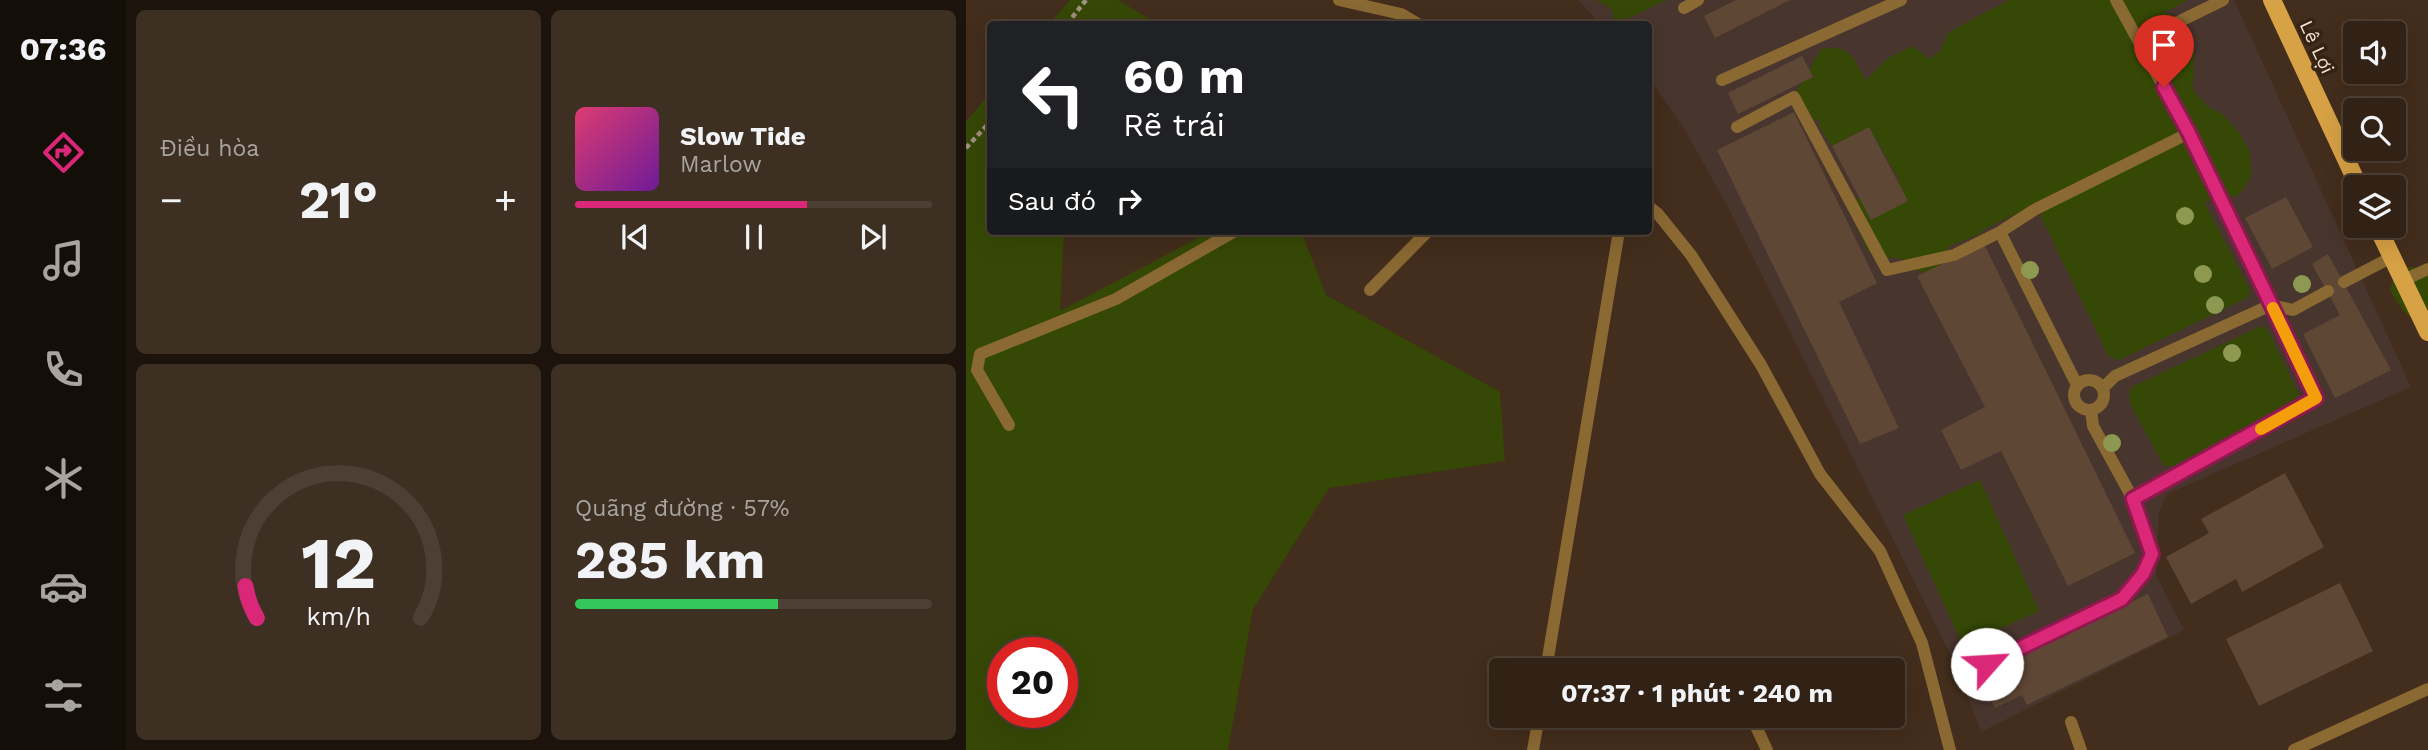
<!DOCTYPE html>
<html lang="vi">
<meta charset="utf-8">
<style>
:root{--surface:#322215;--page:#3d2f22;--text:#f1f3f6;--muted:#a8a4a0;--line:#4d3f34;--accent:#db2777}
body{margin:0;font-family:"Work Sans",sans-serif;background:var(--page);color:var(--text);height:100vh;display:flex;flex-direction:column;font-size:26px;white-space:nowrap}
*{box-sizing:border-box;margin:0}
p{font-size:23px;color:var(--muted)}
.icon{flex:none;width:38px;height:38px;fill:none;stroke:currentColor;stroke-width:2;stroke-linecap:round;stroke-linejoin:round}
.map{position:relative;flex:1;overflow:hidden}
.panel{display:flex;flex-direction:column;gap:10px;padding:10px;background:#1c130c;width:840px}
.panel>*{flex:none}
.guide{position:absolute;left:21px;top:21px;width:665px;height:214px;border-radius:7px;box-shadow:0 7px 28px #0002,0 0 0 2px var(--line);background:#202124;color:#fff;overflow:hidden}
.controls{position:absolute;left:1377px;top:21px;display:grid;gap:14px}
.controls a{display:grid;place-items:center;width:63px;height:63px;border-radius:7px;background:var(--surface);box-shadow:0 7px 28px #0002,0 0 0 2px var(--line);font-size:35px}
.speed{position:absolute;left:21px;top:637px;display:flex;gap:14px;font-size:35px;font-weight:700;text-align:center}
.speed>*{display:grid;place-content:center;width:91px;height:91px;border-radius:50%;background:var(--surface);box-shadow:0 7px 28px #0002,0 0 0 2px var(--line);line-height:1}
.speed .limit{border:10px solid #d22;background:#fff;color:#111}
.pin{position:absolute;display:grid;place-items:center;width:60px;height:60px;color:#fff;margin:-72px -30px;border-radius:50% 50% 50% 0;rotate:-45deg;box-shadow:0 0 7px #0007}
.pin .icon{rotate:45deg}
.me{position:absolute;width:77px;margin:-38px;rotate:64deg;stroke-linejoin:round;filter:drop-shadow(0 0 5px #0008)}
.turn{display:flex;align-items:center;gap:24px;height:147px;padding:0 21px;font-size:32px}
.turn .icon{width:91px;height:91px;stroke-width:2.5}
.turn b{display:block;font-size:49px;line-height:60px}
.then{display:flex;align-items:center;height:66px;padding:0 21px;background:#0003;gap:14px;font-size:26px}
.big{font-size:52px;font-weight:700;line-height:1.1}
.panel .widget{flex:1;display:flex;flex-direction:column;justify-content:center;gap:10px;min-width:0;padding:0 24px;border-radius:10px;background:var(--page)}
.panel .dial{align-items:center;gap:0}
.dial svg{height:182px;overflow:visible;fill:none;stroke:var(--line);stroke-width:7;stroke-linecap:round;text-anchor:middle}
.dial text{fill:var(--text);stroke:none}
.song{display:flex;align-items:center;gap:21px}
.cover{width:84px;height:84px;border-radius:10px;background:linear-gradient(135deg,hsl(340 70% 55%),hsl(280 70% 35%))}
.played{height:7px;border-radius:4px;background:linear-gradient(90deg,var(--accent) 65%,var(--line) 65%)}
.keys{display:flex;justify-content:space-around;direction:ltr}
.heat{display:flex;justify-content:space-between;align-items:center;font-size:38px;direction:ltr}
.charge{height:10px;border-radius:5px;background:linear-gradient(90deg,#34c759 57%,var(--line) 0)}
.panel .tiles{flex:1;display:grid;gap:10px;grid-template-columns:repeat(2,1fr)}
.trip{position:absolute;left:523px;top:658px;width:416px;height:70px;border-radius:7px;background:var(--surface);box-shadow:0 7px 28px #0002,0 0 0 2px var(--line);font-weight:700;line-height:70px;text-align:center}
main{display:flex;flex:1;min-height:0}
.tabs{display:flex;flex-direction:column;width:126px;justify-content:space-around;align-items:center;background:#140e08;color:var(--muted)}
.tabs .icon{width:49px;height:49px}
.tabs .selected{color:var(--accent)}
.tabs b{font-size:32px;color:var(--text)}
.map>svg:first-child{display:block}
</style>
<main>
<nav class="tabs">
<b>07:36</b>
<svg class="icon selected" aria-label="directions" viewBox="0 0 24 24"><path d="M12 3l9 9-9 9-9-9zM9 14v-3h6M13 9l2 2-2 2"/></svg>
<svg class="icon" aria-label="music" viewBox="0 0 24 24"><path d="M9 18V5l10-2v13"/><circle cx="6" cy="18" r="3"/><circle cx="16" cy="16" r="3"/></svg>
<svg class="icon" aria-label="phone" viewBox="0 0 24 24"><path d="M5 4h4l2 5-3 2q2 4 5 5l2-3 5 2v4C11 20 4 13 5 4z"/></svg>
<svg class="icon" aria-label="climate" viewBox="0 0 24 24"><path d="M12 3v18M4 7l16 10M4 17L20 7"/></svg>
<svg class="icon" aria-label="car" viewBox="0 0 24 24"><path d="M5 17H2v-5l4-1 3-4h7l3 4 3 1v5h-3M9 17h6M6 11h13"/><circle cx="7" cy="17" r="2"/><circle cx="17" cy="17" r="2"/></svg>
<svg class="icon" aria-label="filters" viewBox="0 0 24 24"><path d="M4 7h16M4 17h16"/><circle cx="9" cy="7" r="2"/><circle cx="15" cy="17" r="2"/></svg>
</nav>
<section class="panel">
<div class="tiles">
<div class="widget"><p>Điều hòa</p>
<div class="heat"><a>−</a><b class="big">21°</b><a>+</a></div>
</div>
<div class="widget">
<div class="song"><i class="cover"></i><div><b>Slow Tide</b><p>Marlow</p></div></div>
<div class="played"></div>
<div class="keys"><svg class="icon" aria-label="previous" viewBox="0 0 24 24"><path d="M18 5L8 12l10 7zM5 5v14"/></svg><svg class="icon" aria-label="pause" viewBox="0 0 24 24"><path d="M8 5v14M16 5v14"/></svg><svg class="icon" aria-label="next" viewBox="0 0 24 24"><path d="M6 5l10 7-10 7zM19 5v14"/></svg></div>
</div>
<div class="widget dial"><svg viewBox="0 0 100 80">
<path d="M14 69A42 42 0 1 1 86 69"/>
<path d="M14 69A42 42 0 0 1 9 55" stroke="#db2777"/>
<text x="50" y="56" font-size="32" font-weight="700">12</text>
<text x="50" y="72" font-size="11">km/h</text>
</svg></div>
<div class="widget"><p>Quãng đường · 57%</p><b class="big">285 km</b><div class="charge"></div></div>
</div>
</section>
<div class="map">
<svg width="1462" height="750" viewBox="0 0 1462 750">
<rect width="100%" height="100%" fill="#432d1c"/>
<!-- commercial -->
<path fill="#48352e" d="M612,0H1268L1445,387L1201,494L1193,512L1190,575L1218,630L1015,732L992,670L762,207L717,127L683,78L682,24H634Z"/>
<!-- green -->
<path fill="#364806" fill-rule="evenodd" d="M104,0H152L192,24H83Z
M630,0H701L650,24L645,8Z
M1043,0H1222L1199,12L1215,20L1213,36L1228,48L1227,90L1242,107L1256,114L1274,134L1284,152L1285,177L1273,195L1238,202L1283,288V297L1153,360L1143,357L1074,215L1077,210L1164,158L1017,230L1014,234L983,246L973,268L956,273L936,259L907,256L901,250L890,224L889,200L919,181L935,183L903,127L866,146L853,126L854,121L845,118L830,92L855,49C884,44 887,58 900,80L922,58L946,46L964,59L973,52L983,32Z
M24,93V231H98L94,311L245,231H335L360,295L534,392L539,461L363,488L287,609L262,750H0V122ZM37,653H96V712H37Z
M1440,267L1462,268V323C1440,319 1434,308 1424,290L1428,276Z
M1295,326L1302,330L1333,395L1328,400L1208,466H1198L1164,404L1163,391L1168,386Z
M1014,480L1073,611L997,646L937,515Z"/>
<!-- building -->
<path fill="#5f4736" d="M770,0H824L749,38L738,16Z
M836,56L847,77L772,114L762,93Z
M828,112L911,283L873,302L933,428L894,444L751,150Z
M903,127L942,201L905,220L866,146Z
M1320,197L1347,247L1306,269L1279,218Z
M1018,244L1169,553L1102,586L1035,451L995,470L975,430L1019,407L951,276Z
M1362,254L1425,370L1369,398L1337,334L1374,315L1346,264Z
M1319,473L1358,547L1276,592L1270,579L1225,604L1200,557L1243,533L1235,519Z
M1374,583L1407,651L1293,706L1260,639Z
M1182,594L1202,637L1061,705L1056,695L1029,708L1016,683L1043,670L1040,662Z"/>
<g fill="none" stroke-linecap="round" stroke-linejoin="round">
<!-- path -->
<path stroke="#a29083" stroke-width="4.5" stroke-dasharray="5 3.5" stroke-linecap="butt" d="M101,24L120,0
M0,148L24,122"/>
<!-- service -->
<path stroke="#8a6933" stroke-width="12" d="M373,0L435,14L452,24
M1150,0L1223,133L1350,398L1167,499
M718,8L732,0
M1173,41L1257,0
M756,80L935,0
M771,127L828,97L921,270L988,255L1034,232L1111,385
M682,206L692,214L725,255L795,365L854,474L914,551L956,643L984,750
M1034,232L1068,210L1223,133
M1438,280L1462,269
M1378,282L1426,257
M404,290L462,231
M1108 395a15 15 0 1 1 30 0a15 15 0 1 1-30 0Z
M1137,388L1149,376L1305,305L1327,310L1362,291
M43,425L11,370L14,354L150,299L269,231
M1022,664L1156,599L1177,574L1186,554L1167,499L1127,426L1125,410
M580,670L653,231
M785,716L801,750
M1105,722L1115,750
M567,750L573,716
M1328,750L1462,689"/>
<!-- primary -->
<path stroke="#d7a145" stroke-width="18" d="M1306,0L1393,187
M1411,226L1462,332"/>
</g>
<!-- trees -->
<g fill="#8d9950">
<circle cx="1219" cy="216" r="9"/>
<circle cx="1064" cy="270" r="9"/>
<circle cx="1237" cy="274" r="9"/>
<circle cx="1336" cy="284" r="9"/>
<circle cx="1249" cy="305" r="9"/>
<circle cx="1266" cy="353" r="9"/>
<circle cx="1146" cy="443" r="9"/>
</g>
<g fill="none" stroke-linecap="round" stroke-linejoin="round">
<defs>
<path id="route" d="M1021,664L1156,599L1177,574L1186,554L1167,499L1350,398L1223,133L1198,87"/>
</defs>
<!-- route casing -->
<use href="#route" stroke="#8e194d" stroke-width="18"/>
<!-- route -->
<use href="#route" stroke="#db2777" stroke-width="12"/>
<!-- slow -->
<path stroke="#f59e0b" stroke-width="12" d="M1295,429L1350,398L1307,308"/>
</g>
<g text-anchor="middle" dominant-baseline="central" stroke-width="7" stroke-linejoin="round" paint-order="stroke">
<!-- street labels -->
<g font-size="19" fill="#f2e3d9" stroke="#382312">
<text transform="translate(1351 47) rotate(65)">Lê Lợi</text>
</g>
</g>
</svg>
<div class="controls">
<a><svg class="icon" aria-label="sound" viewBox="0 0 24 24"><path d="M4 9h4l5-4v14l-5-4H4zM17 9q2 3 0 6"/></svg></a>
<a><svg class="icon" aria-label="search" viewBox="0 0 24 24"><circle cx="10" cy="10" r="6"/><path d="M15 15l6 6"/></svg></a>
<a><svg class="icon" aria-label="layers" viewBox="0 0 24 24"><path d="M12 4l9 5-9 5-9-5zM3 14l9 5 9-5"/></svg></a>
</div>
<div class="speed"><div class="limit">20</div></div>
<div class="pin" style="left:1198px;top:87px;background:#d93025"><svg class="icon" aria-label="arrive" viewBox="0 0 24 24"><path d="M6 21V4h12l-3 4 3 4H6"/></svg></div>
<svg class="me" style="left:1021px;top:664px" viewBox="-20 -20 40 40"><circle r="19" fill="#fff"/><path d="M0-13L10 11 0 6-10 11z" fill="#db2777"/></svg>
<div class="trip">07:37 · 1 phút · 240 m</div>
<div class="guide">
<div class="turn"><svg class="icon" aria-label="left" viewBox="0 0 24 24"><path d="M17 20v-9H6M10 6l-5 5 5 5"/></svg><div><b>60 m</b>Rẽ trái</div></div>
<div class="then">Sau đó<svg class="icon" aria-label="right" viewBox="0 0 24 24"><path d="M7 20v-9h11M14 6l5 5-5 5"/></svg></div>
</div>
</div>
</main>
